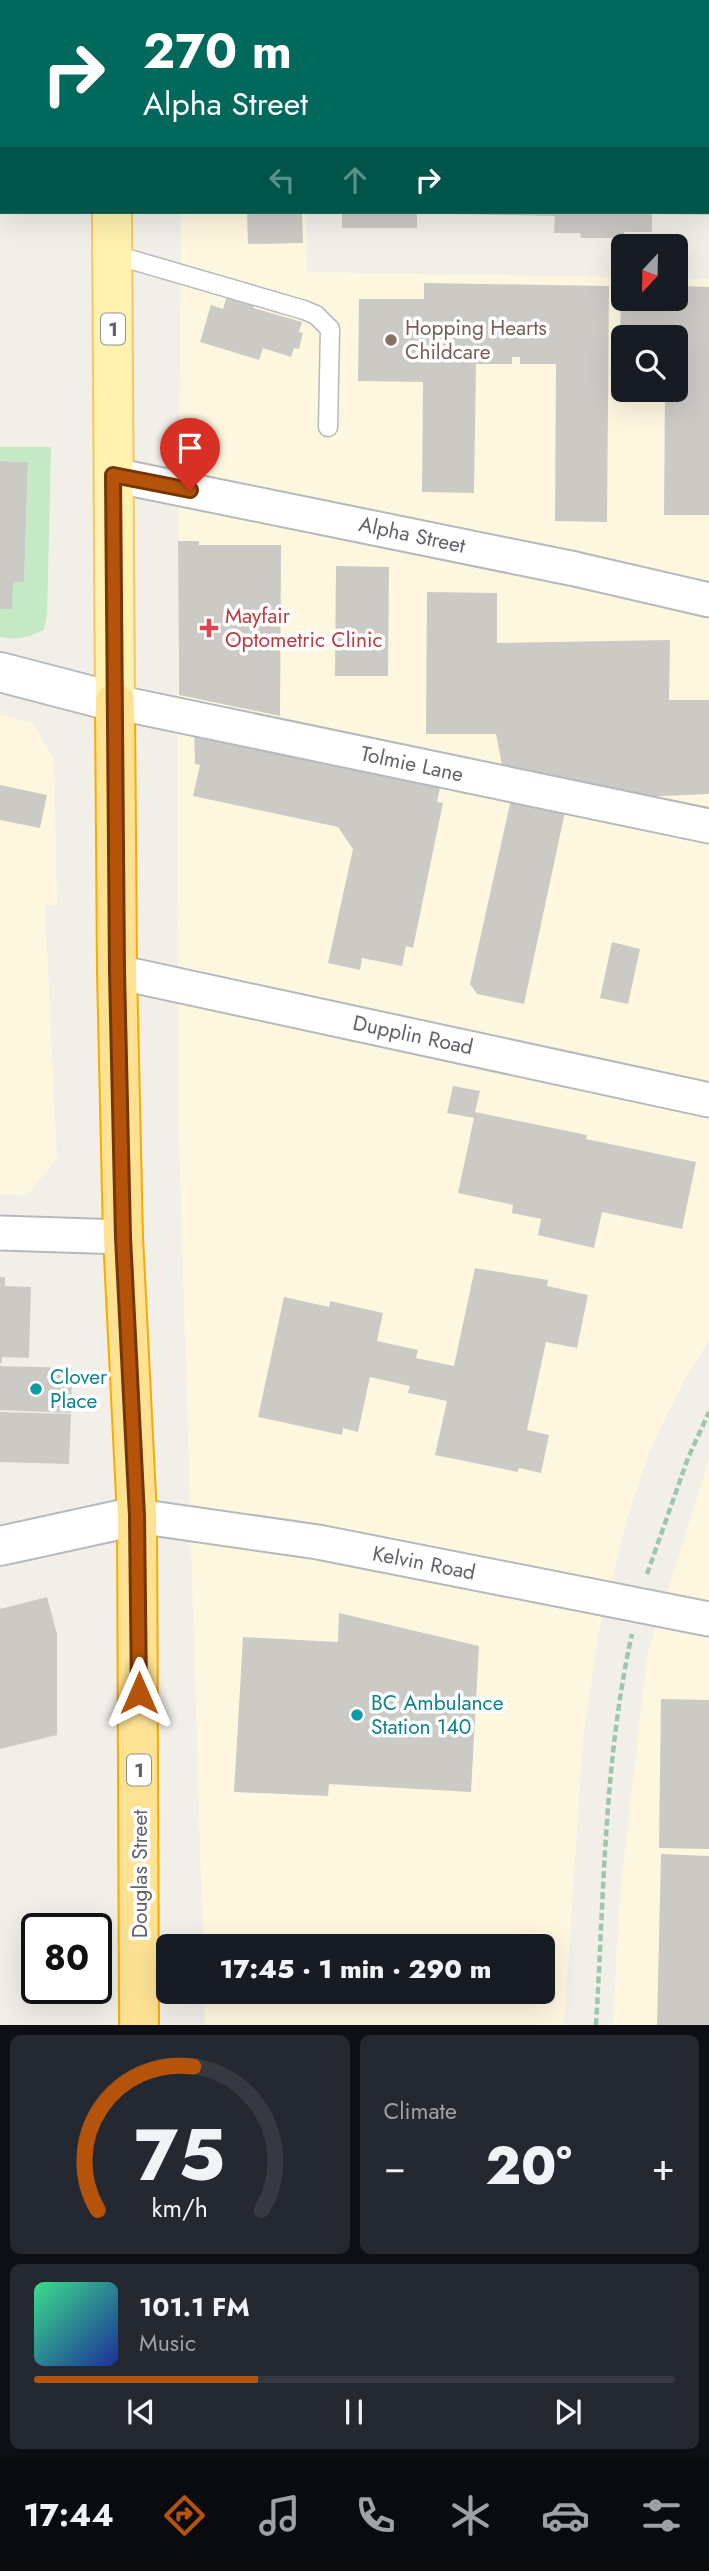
<!DOCTYPE html>
<meta charset="utf-8">
<style>
:root{--surface:#171b24;--page:#242831;--text:#f1f3f6;--muted:#9ea1a6;--line:#363941;--accent:#b45309}
body{margin:0;font-family:Jost,sans-serif;background:var(--page);color:var(--text);height:100vh;display:flex;flex-direction:column;font-size:26px;white-space:nowrap}
*{box-sizing:border-box;margin:0}
p{font-size:23px;color:var(--muted)}
.icon{flex:none;width:38px;height:38px;fill:none;stroke:currentColor;stroke-width:2;stroke-linecap:round;stroke-linejoin:round}
.map{position:relative;height:2025px;overflow:hidden}
.panel{display:flex;flex-direction:column;gap:10px;padding:10px;background:#0d0f14;flex:1}
.panel>*{flex:none}
.guide{position:absolute;left:0px;top:0px;width:710px;height:214px;box-shadow:0 7px 28px #0002;background:#00695c;color:#fff;overflow:hidden}
.needle{width:46px;rotate:202deg}
.tools{position:absolute;left:611px;top:234px;display:grid;gap:14px}
.tools a{display:grid;place-items:center;width:77px;height:77px;border-radius:10px;background:var(--surface);box-shadow:0 7px 28px #0002;font-size:35px}
.speed{position:absolute;left:21px;top:1913px;display:flex;gap:14px;font-size:35px;font-weight:700;text-align:center}
.speed>*{display:grid;place-content:center;width:91px;height:91px;border-radius:50%;background:var(--surface);box-shadow:0 7px 28px #0002;line-height:1}
.speed .limit{border:4px solid #111;border-radius:10px;background:#fff;color:#111}
.pin{position:absolute;display:grid;place-items:center;width:60px;height:60px;color:#fff;margin:-72px -30px;border-radius:50% 50% 50% 0;rotate:-45deg;box-shadow:0 0 7px #0007}
.pin .icon{rotate:45deg}
.me{position:absolute;width:77px;margin:-38px;rotate:0deg;stroke-linejoin:round;filter:drop-shadow(0 0 5px #0008)}
.turn{display:flex;align-items:center;gap:24px;height:147px;padding:0 28px;font-size:32px}
.turn .icon{width:91px;height:91px;stroke-width:2.5}
.turn b{display:block;font-size:49px;line-height:60px}
.lanes{display:flex;align-items:center;height:66px;padding:0 28px;background:#0003;justify-content:center;gap:35px;direction:ltr}
.lanes .off{opacity:.35}
.big{font-size:52px;font-weight:800;line-height:1.1}
.panel .card{flex:1;display:flex;flex-direction:column;justify-content:center;gap:10px;min-width:0;padding:0 24px;border-radius:10px;background:var(--page)}
.panel .dial{align-items:center;gap:0}
.dial svg{height:182px;overflow:visible;fill:none;stroke:var(--line);stroke-width:7;stroke-linecap:round;text-anchor:middle}
.dial text{fill:var(--text);stroke:none}
.song{display:flex;align-items:center;gap:21px}
.cover{width:84px;height:84px;border-radius:10px;background:linear-gradient(135deg,hsl(150 70% 55%),hsl(230 70% 35%))}
.played{height:7px;border-radius:4px;background:linear-gradient(90deg,var(--accent) 35%,var(--line) 35%)}
.keys{display:flex;justify-content:space-around;direction:ltr}
.heat{display:flex;justify-content:space-between;align-items:center;font-size:38px;direction:ltr}
.panel .tiles{flex:1;display:grid;gap:10px;grid-template-columns:1fr 1fr}
.card:last-child{grid-column:span 2}
.trip{position:absolute;left:156px;top:1934px;width:399px;height:70px;border-radius:10px;background:var(--surface);box-shadow:0 7px 28px #0002;font-weight:800;line-height:70px;text-align:center}
.tabs{display:flex;height:112px;justify-content:space-around;align-items:center;background:#090b0e;color:var(--muted)}
.tabs .icon{width:49px;height:49px}
.tabs .active{color:var(--accent)}
.tabs b{font-size:32px;color:var(--text)}
.map>svg:first-child{display:block}
</style>
<div class="map">
<svg width="709" height="2025" viewBox="0 0 709 2025">
<rect width="100%" height="100%" fill="#f1efe8"/>
<!-- commercial -->
<path fill="#fef7e0" fill-rule="evenodd" d="M181,212H306L307,272L623,277V299H676V278L709,279V1340L687,1375L651,1448L627,1519L599,1631L583,1740L564,2025H205L204,1992H542V1946H203L178,1105L177,732ZM623,338H676V390H623Z
M0,715L31,722L54,758L57,906L45,904L57,1159L27,1195L0,1194Z
M709,1461V2025H613L619,1905L647,1655Z"/>
<!-- green -->
<path fill="#c5e8c5" d="M0,447H51L47,616L44,629C30,638 17,640 0,637V609L13,582H24L28,462L0,461Z"/>
<!-- building -->
<path fill="#cccac5" d="M247,212H302L303,243L248,244Z
M342,212H417V228H342Z
M450,212H709V215L652,214V232H624V238H581L580,233H554L555,216L450,214Z
M424,283L609,286L607,522L555,521L556,364H520V357H512V364H476L474,493L422,492L423,382L358,381L359,299H424Z
M676,286L709,287V515H664L665,390H676V338H620L621,294H623V299H676Z
M227,296L254,304L253,308L302,322L299,332L303,333L299,349L294,348L291,357L263,348L259,360L200,342L211,305L223,309Z
M0,461L28,462L24,582H13L12,609H0Z
M178,541H199V545H281L280,716L179,695Z
M336,566L389,567L388,676H335Z
M427,592L497,593V643L670,640L669,700H709V794L639,797L503,770L496,734H426Z
M194,725L442,778L437,802L443,803L413,948L406,946L402,966L362,958L360,970L328,963L353,849L338,827L193,796L200,765L195,764Z
M0,785L47,795L40,828L0,820Z
M512,795L566,807L524,1004L477,994L470,984Z
M612,942L640,949L628,1004L600,998Z
M453,1086L480,1091L475,1112L587,1135L586,1139L696,1162L682,1229L602,1212L594,1248L538,1235L541,1219L512,1213L513,1205L458,1193L474,1118L447,1113Z
M475,1268L548,1280L547,1286L588,1295L577,1348L546,1342L527,1430L549,1435L541,1473L519,1468L518,1472L435,1455L447,1401L408,1393L410,1386L370,1377L358,1432L343,1428L342,1435L258,1417L284,1297L329,1307L330,1301L383,1313L377,1341L418,1350L416,1358L454,1366Z
M0,1277H5V1286L31,1287L29,1358L2,1357V1363H0Z
M0,1366L72,1368L71,1413L0,1410Z
M0,1412L71,1414L69,1464L0,1462Z
M47,1597L57,1634V1735L0,1749V1609Z
M339,1613L479,1646L471,1792L329,1784L328,1796L234,1792L243,1637L338,1642Z
M661,1699L709,1700V1849L659,1848Z
M661,1854L709,1856V2025H657Z"/>
<g fill="none" stroke-linecap="round" stroke-linejoin="round">
<defs>
<path id="lane" d="M0,69L2,70
M112,254L304,310L316,315L330,329L328,427"/>
<path id="street" d="M113,475L575,569L709,600
M115,702L709,826
M117,972L709,1100
M0,1233L123,1237
M137,1516L318,1542L709,1619"/>
<path id="secondary" d="M0,672L115,702
M0,1546L137,1516"/>
<path id="primary" d="M113,2V0
M112,212L115,702"/>
<path id="highway" d="M115,702L117,972L123,1237L137,1516L139,2025"/>
</defs>
<!-- lane casing -->
<use href="#lane" stroke="#b5b8bc" stroke-width="21"/>
<!-- street casing -->
<use href="#street" stroke="#b5b8bc" stroke-width="37"/>
<!-- secondary casing -->
<use href="#secondary" stroke="#b6babf" stroke-width="42"/>
<!-- primary casing -->
<use href="#primary" stroke="#f2c960" stroke-width="42"/>
<!-- highway casing -->
<use href="#highway" stroke="#f9ab00" stroke-width="42"/>
<!-- path -->
<path stroke="#9cc7a9" stroke-width="4.5" stroke-dasharray="7 3.5" stroke-linecap="butt" d="M23,2V0
M647,1574L688,1458L709,1412
M596,2025C604,1896 604,1759 632,1634"/>
<!-- lane -->
<use href="#lane" stroke="#fff" stroke-width="18"/>
<!-- street -->
<use href="#street" stroke="#fff" stroke-width="33"/>
<!-- secondary -->
<use href="#secondary" stroke="#fff" stroke-width="38"/>
<!-- primary -->
<use href="#primary" stroke="#fff2af" stroke-width="38"/>
<!-- highway -->
<use href="#highway" stroke="#fde293" stroke-width="38"/>
</g>
<g fill="none" stroke-linecap="round" stroke-linejoin="round">
<defs>
<path id="route" d="M139,1693L137,1516L123,1237L117,972L113,475L190,490"/>
</defs>
<!-- route casing -->
<use href="#route" stroke="#753606" stroke-width="18"/>
<!-- route -->
<use href="#route" stroke="#b45309" stroke-width="12"/>
</g>
<!-- markers -->
<circle fill="#8d6e63" stroke="#fff" stroke-width="2.5" cx="391" cy="340" r="7"/>
<path fill="#e0444e" stroke="#fff" stroke-width="2.5" d="M205.5 617.5h7v7h7v7h-7v7h-7v-7h-7v-7h7z"/>
<g fill="#0f9aa8" stroke="#fff" stroke-width="2.5">
<circle cx="36" cy="1389" r="7"/>
<circle cx="357" cy="1715" r="7"/>
</g>
<g text-anchor="middle" dominant-baseline="central" stroke-width="7" stroke-linejoin="round" paint-order="stroke">
<!-- shield labels -->
<g fill="#fff" stroke="#8f9295" stroke-width="2">
<rect x="101" y="313.5" width="24" height="31" rx="5"/>
<rect x="127" y="1754.5" width="24" height="31" rx="5"/>
</g>
<g font-size="19" font-weight="bold" fill="#5f6368">
<text x="113" y="329">1</text>
<text x="139" y="1770">1</text>
</g>
<!-- education labels -->
<g font-size="21" fill="#785e54" stroke="#fff" text-anchor="start">
<text x="405" y="328">Hopping Hearts<tspan x="405" dy="24">Childcare</tspan></text>
</g>
<!-- street labels -->
<g font-size="21" fill="#5f6368" stroke="#fff">
<text transform="translate(412 535) rotate(12)">Alpha Street</text>
<text transform="translate(412 764) rotate(12)">Tolmie Lane</text>
<text transform="translate(413 1035) rotate(12)">Dupplin Road</text>
<text transform="translate(424 1563) rotate(11)">Kelvin Road</text>
<text transform="translate(140 1874) rotate(-90)">Douglas Street</text>
</g>
<!-- health labels -->
<g font-size="21" fill="#be3a42" stroke="#fff" text-anchor="start">
<text x="225" y="616">Mayfair<tspan x="225" dy="24">Optometric Clinic</tspan></text>
</g>
<!-- culture labels -->
<g font-size="21" fill="#0d838f" stroke="#fff" text-anchor="start">
<text x="50" y="1377">Clover<tspan x="50" dy="24">Place</tspan></text>
<text x="371" y="1703">BC Ambulance<tspan x="371" dy="24">Station 140</tspan></text>
</g>
</g>
</svg>
<div class="tools">
<a><svg class="needle" viewBox="-14 -14 28 28"><path d="M0-13l5 13h-10z" fill="#e53935"/><path d="M0 13l5-13h-10z" fill="#9ea1a6"/></svg></a>
<a><svg class="icon" aria-label="search" viewBox="0 0 24 24"><circle cx="10" cy="10" r="6"/><path d="M15 15l6 6"/></svg></a>
</div>
<div class="speed"><div class="limit">80</div></div>
<div class="pin" style="left:190px;top:490px;background:#d93025"><svg class="icon" aria-label="arrive" viewBox="0 0 24 24"><path d="M6 21V4h12l-3 4 3 4H6"/></svg></div>
<svg class="me" style="left:139px;top:1693px" viewBox="-20 -20 40 40"><path d="M0-17L14 15 0 8-14 15z" fill="#b45309" stroke="#fff" stroke-width="4"/></svg>
<div class="trip">17:45 · 1 min · 290 m</div>
<div class="guide">
<div class="turn"><svg class="icon" aria-label="right" viewBox="0 0 24 24"><path d="M7 20v-9h11M14 6l5 5-5 5"/></svg><div><b>270 m</b>Alpha Street</div></div>
<div class="lanes"><svg class="icon off" aria-label="left" viewBox="0 0 24 24"><path d="M17 20v-9H6M10 6l-5 5 5 5"/></svg><svg class="icon off" aria-label="ahead" viewBox="0 0 24 24"><path d="M12 20V5M6 11l6-6 6 6"/></svg><svg class="icon" aria-label="right" viewBox="0 0 24 24"><path d="M7 20v-9h11M14 6l5 5-5 5"/></svg></div>
</div>
</div>
<section class="panel">
<div class="tiles">
<div class="card dial"><svg viewBox="0 0 100 80">
<path d="M14 69A42 42 0 1 1 86 69"/>
<path d="M14 69A42 42 0 0 1 56 6" stroke="#b45309"/>
<text x="50" y="56" font-size="32" font-weight="700">75</text>
<text x="50" y="72" font-size="11">km/h</text>
</svg></div>
<div class="card"><p>Climate</p>
<div class="heat"><a>−</a><b class="big">20°</b><a>+</a></div>
</div>
<div class="card">
<div class="song"><i class="cover"></i><div><b>101.1 FM</b><p>Music</p></div></div>
<div class="played"></div>
<div class="keys"><svg class="icon" aria-label="previous" viewBox="0 0 24 24"><path d="M18 5L8 12l10 7zM5 5v14"/></svg><svg class="icon" aria-label="pause" viewBox="0 0 24 24"><path d="M8 5v14M16 5v14"/></svg><svg class="icon" aria-label="next" viewBox="0 0 24 24"><path d="M6 5l10 7-10 7zM19 5v14"/></svg></div>
</div>
</div>
</section>
<nav class="tabs">
<b>17:44</b>
<svg class="icon active" aria-label="directions" viewBox="0 0 24 24"><path d="M12 3l9 9-9 9-9-9zM9 14v-3h6M13 9l2 2-2 2"/></svg>
<svg class="icon" aria-label="music" viewBox="0 0 24 24"><path d="M9 18V5l10-2v13"/><circle cx="6" cy="18" r="3"/><circle cx="16" cy="16" r="3"/></svg>
<svg class="icon" aria-label="phone" viewBox="0 0 24 24"><path d="M5 4h4l2 5-3 2q2 4 5 5l2-3 5 2v4C11 20 4 13 5 4z"/></svg>
<svg class="icon" aria-label="climate" viewBox="0 0 24 24"><path d="M12 3v18M4 7l16 10M4 17L20 7"/></svg>
<svg class="icon" aria-label="car" viewBox="0 0 24 24"><path d="M5 17H2v-5l4-1 3-4h7l3 4 3 1v5h-3M9 17h6M6 11h13"/><circle cx="7" cy="17" r="2"/><circle cx="17" cy="17" r="2"/></svg>
<svg class="icon" aria-label="filters" viewBox="0 0 24 24"><path d="M4 7h16M4 17h16"/><circle cx="9" cy="7" r="2"/><circle cx="15" cy="17" r="2"/></svg>
</nav>
